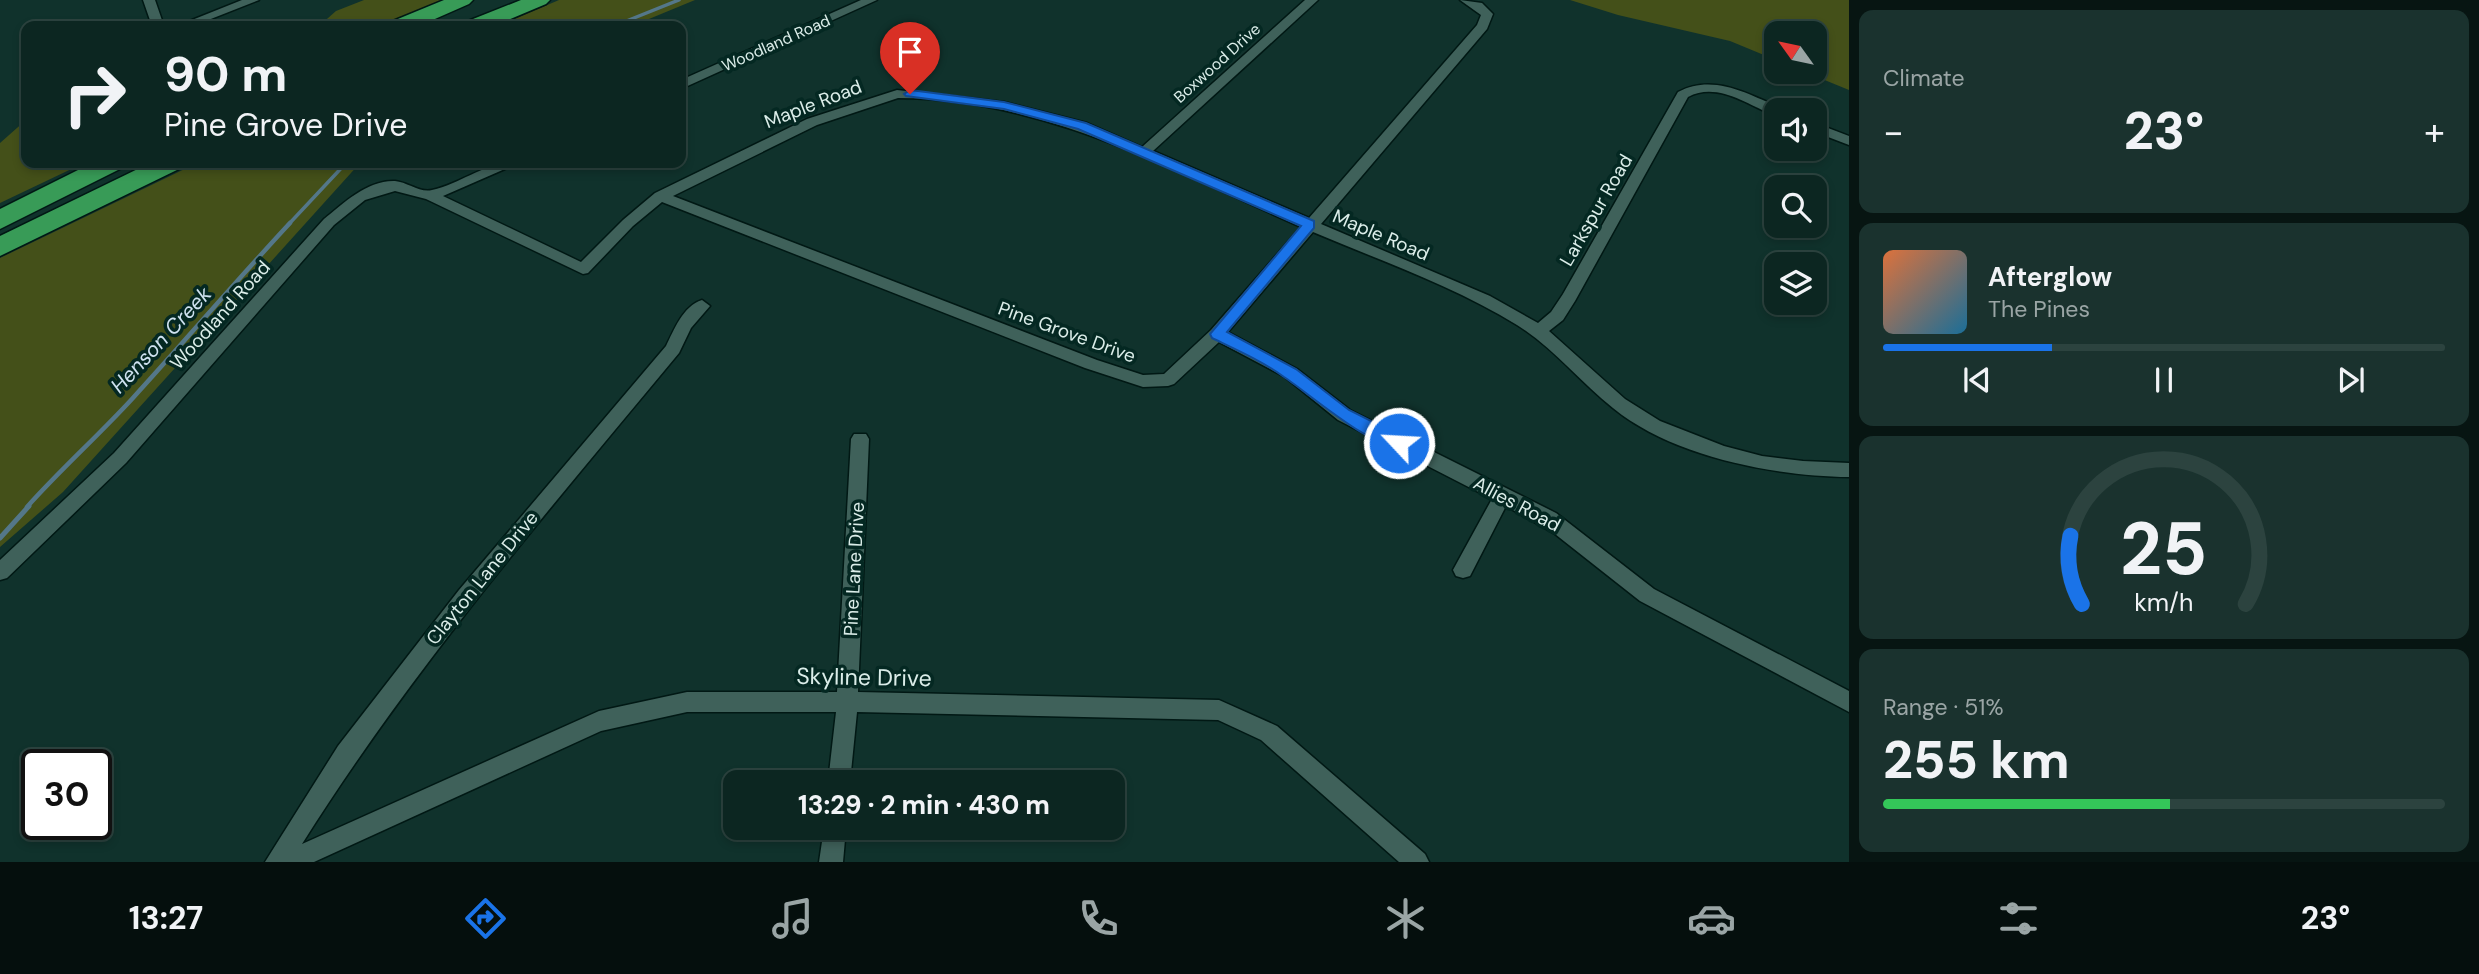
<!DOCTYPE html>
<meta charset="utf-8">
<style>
:root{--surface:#0c2621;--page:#1a322e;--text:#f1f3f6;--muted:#9aa5a5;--line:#2c433f;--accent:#1a73e8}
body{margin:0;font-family:"DM Sans",sans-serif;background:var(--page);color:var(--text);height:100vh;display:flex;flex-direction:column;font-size:26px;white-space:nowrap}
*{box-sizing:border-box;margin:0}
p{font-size:23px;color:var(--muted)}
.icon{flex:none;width:38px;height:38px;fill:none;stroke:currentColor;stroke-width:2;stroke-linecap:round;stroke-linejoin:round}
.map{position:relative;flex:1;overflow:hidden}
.sheet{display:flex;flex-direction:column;gap:10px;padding:10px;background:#071512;width:630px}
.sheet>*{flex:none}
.guide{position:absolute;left:21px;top:21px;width:665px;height:147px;border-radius:14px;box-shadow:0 4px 10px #0003,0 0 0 2px var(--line);background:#0c2621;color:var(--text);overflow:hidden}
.needle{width:46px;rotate:303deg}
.controls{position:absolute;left:1764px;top:21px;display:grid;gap:14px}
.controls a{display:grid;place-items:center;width:63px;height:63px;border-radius:14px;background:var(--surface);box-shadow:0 4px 10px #0003,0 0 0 2px var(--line);font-size:35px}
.speed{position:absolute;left:21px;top:749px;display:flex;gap:14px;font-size:35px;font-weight:700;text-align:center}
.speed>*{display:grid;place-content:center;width:91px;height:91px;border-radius:50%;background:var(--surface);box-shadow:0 4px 10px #0003,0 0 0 2px var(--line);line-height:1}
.speed .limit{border:4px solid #111;border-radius:10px;background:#fff;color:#111}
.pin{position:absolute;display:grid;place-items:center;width:60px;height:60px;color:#fff;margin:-72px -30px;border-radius:50% 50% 50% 0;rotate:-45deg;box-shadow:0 0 7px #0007}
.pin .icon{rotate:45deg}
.me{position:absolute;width:77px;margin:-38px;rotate:295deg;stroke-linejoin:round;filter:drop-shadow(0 0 5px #0008)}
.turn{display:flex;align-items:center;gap:24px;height:147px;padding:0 28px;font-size:32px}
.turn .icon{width:91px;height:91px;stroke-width:2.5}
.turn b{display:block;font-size:49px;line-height:60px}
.big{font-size:52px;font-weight:800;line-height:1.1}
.sheet .card{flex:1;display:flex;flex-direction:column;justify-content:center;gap:10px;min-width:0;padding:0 24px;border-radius:14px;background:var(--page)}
.sheet .dial{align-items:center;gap:0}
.dial svg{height:182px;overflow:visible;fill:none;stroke:var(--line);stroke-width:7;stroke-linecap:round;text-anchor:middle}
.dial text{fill:var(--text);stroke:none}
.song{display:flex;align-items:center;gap:21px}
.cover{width:84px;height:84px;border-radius:10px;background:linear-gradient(135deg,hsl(20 70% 55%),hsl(200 70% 35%))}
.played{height:7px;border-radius:4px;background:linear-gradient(90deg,var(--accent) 30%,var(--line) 30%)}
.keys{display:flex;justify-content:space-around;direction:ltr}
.heat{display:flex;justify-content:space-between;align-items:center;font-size:38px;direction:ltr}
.charge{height:10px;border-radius:5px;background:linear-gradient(90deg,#34c759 51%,var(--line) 0)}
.trip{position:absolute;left:723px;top:770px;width:402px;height:70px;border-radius:14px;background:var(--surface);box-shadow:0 4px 10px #0003,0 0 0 2px var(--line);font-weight:800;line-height:70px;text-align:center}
.menu{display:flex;height:112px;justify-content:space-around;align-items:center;background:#050f0d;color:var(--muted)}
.menu .icon{width:49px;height:49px}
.menu .current{color:var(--accent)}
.menu b{font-size:32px;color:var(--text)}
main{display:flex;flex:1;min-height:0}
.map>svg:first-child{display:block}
</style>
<main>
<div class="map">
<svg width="1849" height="862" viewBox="0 0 1849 862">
<rect width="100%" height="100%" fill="#10322c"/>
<!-- green -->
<path fill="#445019" d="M364,0H444L382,26H319L336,11Z
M559,0H695L632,26H498Z
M1570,0H1849V90L1805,72H1815V33H1776V60L1730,41L1618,15Z
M26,120V163H84L0,203V143Z
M197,163H360L63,492L0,547V258Z"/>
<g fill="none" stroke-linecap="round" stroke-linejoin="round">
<!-- stream-far2 -->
<path stroke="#547789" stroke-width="3.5" d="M614,26L679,0
M288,225L346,163"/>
<!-- stream-far1 -->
<path stroke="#547789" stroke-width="4.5" d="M27,507C60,470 98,436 132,399C185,341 236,281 290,223"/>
<!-- stream -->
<path stroke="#547789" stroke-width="5" d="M0,538L29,506"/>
<defs>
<path id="street" d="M143,0H155L164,26H152Z
M242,0H259L193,26H177Z
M861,0H877L681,89V80Z
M1305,0H1318L1153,151L1309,218L1477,25L1481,15L1460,0L1482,3L1493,14L1487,29L1321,224L1490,296L1538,323L1551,312L1563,294L1678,92C1713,73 1748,94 1781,108L1782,110H1776V115L1771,114C1745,103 1716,82 1688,97L1575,301L1563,320L1549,331L1625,399L1660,421L1724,446L1762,456L1803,461L1849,463V477C1774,476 1673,457 1613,408C1580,382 1553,347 1517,325C1454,286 1381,261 1313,232L1228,332L1297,369L1350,410L1556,513L1654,589L1849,691V712L1640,601L1555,534L1506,506L1470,576L1463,578L1456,576L1453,570L1492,499L1338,420L1285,377L1219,342L1174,384L1168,386L1143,387L1085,368L662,202L633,226L588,273L583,274L426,199L395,191L365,200L334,225L126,463L7,578L0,580V560L114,453L324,219C344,203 367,180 395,181C407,182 420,193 432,190C461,184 483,163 514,163L512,166L443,196L581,262L623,220L655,193L807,119L897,90L1004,102L1087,123L1142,147ZM898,98C1042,98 1172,170 1301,227L1211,330L1164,374L1143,375L1097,360L673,196L817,125Z
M1815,123L1849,136V145L1815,132Z
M702,300L710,306L691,328L679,353C547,512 412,669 302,844L599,711L687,692H837L851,439L854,434H866L869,439L858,692L1219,700L1277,726L1425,854L1429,862H1399L1261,740L1218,720L857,712L850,782H828L836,712H687L601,731L314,862H265L338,746L459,590L666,346C674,330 683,306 702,300Z
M824,828H846L843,862H819Z"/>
<path id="highway" d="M444,0H473L469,4L419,26H390L393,21Z
M521,0H550L546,4L494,26H465L468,21Z
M92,163H123L120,169L0,229V209Z
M150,163H182L179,169L0,256V236Z"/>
</defs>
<!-- street casing -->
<use href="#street" stroke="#011814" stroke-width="3"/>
<!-- highway casing -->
<use href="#highway" stroke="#011814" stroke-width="3"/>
<!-- street -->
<use href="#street" fill="#3f615a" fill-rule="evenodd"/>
<!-- highway -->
<use href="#highway" fill="#389b57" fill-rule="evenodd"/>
</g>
<!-- route -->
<path fill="#1a73e8" stroke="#114b97" stroke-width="2" d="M910,90L1004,102L1086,123L1314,221V228L1227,332L1296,369L1349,410L1405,438L1407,443L1405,447C1380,456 1306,391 1284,377C1262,361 1237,350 1212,338L1210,334L1301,226L1078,129L1004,109L906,96L904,94Z"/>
<g text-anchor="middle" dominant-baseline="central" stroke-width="7" stroke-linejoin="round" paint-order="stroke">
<!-- far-street labels -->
<g font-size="16" fill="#dbede9" stroke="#042822">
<text transform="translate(776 43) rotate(-24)">Woodland Road</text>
<text transform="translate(1217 63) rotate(-42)">Boxwood Drive</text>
</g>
<!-- street labels -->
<g font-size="19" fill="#dbede9" stroke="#042822">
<text transform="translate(813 104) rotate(-21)">Maple Road</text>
<text transform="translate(1596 210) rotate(-60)">Larkspur Road</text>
<text transform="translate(1381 235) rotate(23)">Maple Road</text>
<text transform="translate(220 315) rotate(-48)">Woodland Road</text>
<text transform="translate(1067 332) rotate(20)">Pine Grove Drive</text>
<text transform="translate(1517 504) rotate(28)">Allies Road</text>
<text transform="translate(854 569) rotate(-87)">Pine Lane Drive</text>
<text transform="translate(482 578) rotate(-51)">Clayton Lane Drive</text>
</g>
<!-- water labels -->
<g font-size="21" font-style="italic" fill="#cfe2f0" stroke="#042822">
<text transform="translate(161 340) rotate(-47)">Henson Creek</text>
</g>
<!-- near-street labels -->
<g font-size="23" fill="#dbede9" stroke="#042822">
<text transform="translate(864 677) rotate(1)">Skyline Drive</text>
</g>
</g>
</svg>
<div class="controls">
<a><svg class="needle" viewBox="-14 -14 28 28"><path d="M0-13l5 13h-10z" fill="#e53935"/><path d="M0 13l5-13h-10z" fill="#9aa5a5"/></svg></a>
<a><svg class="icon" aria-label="sound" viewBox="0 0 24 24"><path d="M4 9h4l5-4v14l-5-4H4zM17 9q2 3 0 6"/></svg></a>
<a><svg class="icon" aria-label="search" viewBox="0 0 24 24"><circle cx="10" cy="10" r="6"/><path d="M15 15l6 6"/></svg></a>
<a><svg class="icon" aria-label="layers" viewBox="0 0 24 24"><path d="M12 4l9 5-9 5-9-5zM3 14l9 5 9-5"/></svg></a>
</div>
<div class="speed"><div class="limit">30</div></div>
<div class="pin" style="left:910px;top:94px;background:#d93025"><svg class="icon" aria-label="arrive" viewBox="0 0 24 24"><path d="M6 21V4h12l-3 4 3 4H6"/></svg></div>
<svg class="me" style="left:1399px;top:443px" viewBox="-20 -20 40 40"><circle r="17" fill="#1a73e8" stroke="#fff" stroke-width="3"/><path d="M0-11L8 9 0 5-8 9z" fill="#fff"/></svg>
<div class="trip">13:29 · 2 min · 430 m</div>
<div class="guide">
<div class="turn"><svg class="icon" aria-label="right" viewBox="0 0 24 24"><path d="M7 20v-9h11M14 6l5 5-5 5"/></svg><div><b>90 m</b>Pine Grove Drive</div></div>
</div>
</div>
<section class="sheet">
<div class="card"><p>Climate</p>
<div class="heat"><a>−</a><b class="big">23°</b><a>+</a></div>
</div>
<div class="card">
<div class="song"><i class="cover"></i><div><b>Afterglow</b><p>The Pines</p></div></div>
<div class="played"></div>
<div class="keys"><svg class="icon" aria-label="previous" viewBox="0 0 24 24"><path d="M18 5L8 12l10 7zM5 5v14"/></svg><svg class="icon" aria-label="pause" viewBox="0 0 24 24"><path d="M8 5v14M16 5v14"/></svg><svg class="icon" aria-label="next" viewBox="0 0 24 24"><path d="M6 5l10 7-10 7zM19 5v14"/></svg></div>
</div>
<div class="card dial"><svg viewBox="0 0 100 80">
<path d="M14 69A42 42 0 1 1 86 69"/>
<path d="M14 69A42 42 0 0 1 9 39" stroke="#1a73e8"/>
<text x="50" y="56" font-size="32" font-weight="700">25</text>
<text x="50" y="72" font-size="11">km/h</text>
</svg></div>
<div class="card"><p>Range · 51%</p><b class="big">255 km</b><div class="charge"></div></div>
</section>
</main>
<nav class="menu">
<b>13:27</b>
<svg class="icon current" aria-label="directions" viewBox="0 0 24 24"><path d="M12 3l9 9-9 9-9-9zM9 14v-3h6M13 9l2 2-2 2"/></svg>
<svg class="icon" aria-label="music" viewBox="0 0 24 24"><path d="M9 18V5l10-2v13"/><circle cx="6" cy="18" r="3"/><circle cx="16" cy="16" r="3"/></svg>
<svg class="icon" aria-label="phone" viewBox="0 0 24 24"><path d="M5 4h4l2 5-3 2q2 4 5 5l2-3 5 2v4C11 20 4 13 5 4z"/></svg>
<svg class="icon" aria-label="climate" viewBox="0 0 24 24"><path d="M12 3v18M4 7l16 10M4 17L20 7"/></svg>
<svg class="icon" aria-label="car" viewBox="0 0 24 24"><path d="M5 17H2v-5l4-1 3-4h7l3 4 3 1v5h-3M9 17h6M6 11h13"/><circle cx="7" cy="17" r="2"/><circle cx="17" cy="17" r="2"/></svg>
<svg class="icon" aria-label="filters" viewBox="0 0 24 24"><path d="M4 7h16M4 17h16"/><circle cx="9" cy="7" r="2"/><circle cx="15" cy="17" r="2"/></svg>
<b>23°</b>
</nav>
